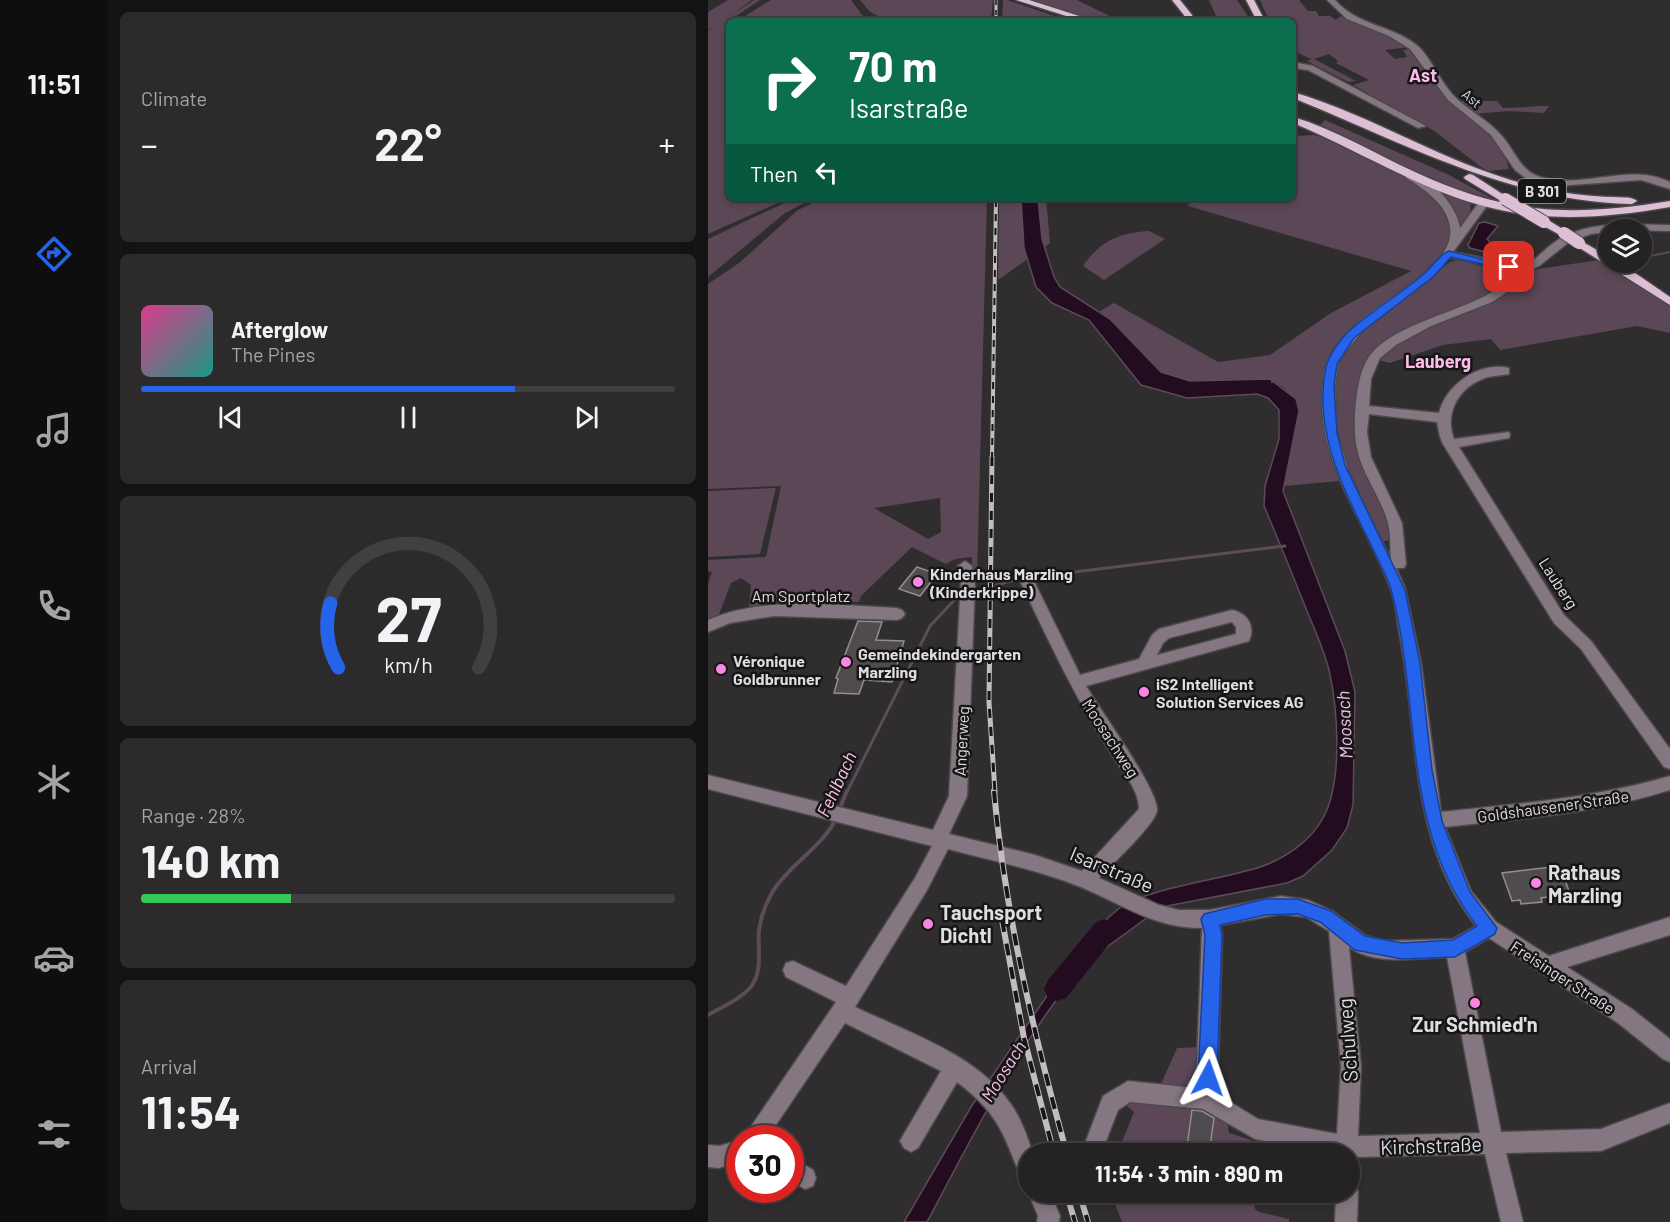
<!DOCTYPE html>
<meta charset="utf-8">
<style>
:root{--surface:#242223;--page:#2c2a2b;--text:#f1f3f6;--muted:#a3a4a6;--line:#413f41;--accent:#2563eb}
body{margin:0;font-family:Barlow,sans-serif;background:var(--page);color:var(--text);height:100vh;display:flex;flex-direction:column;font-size:22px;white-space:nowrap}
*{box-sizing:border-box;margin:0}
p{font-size:20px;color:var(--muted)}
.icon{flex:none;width:33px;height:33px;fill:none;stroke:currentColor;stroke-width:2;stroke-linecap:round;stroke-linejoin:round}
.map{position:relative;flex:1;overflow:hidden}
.side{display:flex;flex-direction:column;gap:12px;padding:12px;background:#141313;width:600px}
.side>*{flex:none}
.banner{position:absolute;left:18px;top:18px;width:570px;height:183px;border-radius:9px;box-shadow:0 3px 9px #0003,0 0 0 2px var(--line);background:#0b6e4f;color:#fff;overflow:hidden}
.tools{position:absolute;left:890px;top:219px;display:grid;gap:12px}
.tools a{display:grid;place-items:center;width:54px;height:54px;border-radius:50%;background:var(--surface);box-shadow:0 3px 9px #0003,0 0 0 2px var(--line);font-size:30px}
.speed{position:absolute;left:18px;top:1125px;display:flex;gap:12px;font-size:30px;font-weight:700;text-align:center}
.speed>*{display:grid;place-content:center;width:78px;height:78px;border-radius:50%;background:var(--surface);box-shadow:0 3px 9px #0003,0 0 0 2px var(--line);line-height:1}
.speed .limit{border:9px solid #d22;background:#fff;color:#111}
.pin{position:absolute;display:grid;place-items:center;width:51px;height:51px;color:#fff;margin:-26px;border-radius:12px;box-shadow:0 3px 9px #0006}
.me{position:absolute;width:66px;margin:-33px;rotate:4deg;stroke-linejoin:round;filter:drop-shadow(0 0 4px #0008)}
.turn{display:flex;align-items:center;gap:21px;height:126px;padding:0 24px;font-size:27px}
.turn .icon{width:78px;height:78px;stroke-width:2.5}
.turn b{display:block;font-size:42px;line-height:51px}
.then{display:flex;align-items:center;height:57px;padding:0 24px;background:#0003;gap:12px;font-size:22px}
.big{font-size:45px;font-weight:700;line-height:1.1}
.side .card{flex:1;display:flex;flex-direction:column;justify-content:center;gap:9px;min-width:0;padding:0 21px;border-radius:9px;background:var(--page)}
.side .dial{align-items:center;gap:0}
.dial svg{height:156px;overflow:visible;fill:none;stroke:var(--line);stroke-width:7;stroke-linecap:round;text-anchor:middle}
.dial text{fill:var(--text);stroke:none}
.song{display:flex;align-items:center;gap:18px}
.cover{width:72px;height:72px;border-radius:9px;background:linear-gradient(135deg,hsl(330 70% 55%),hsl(170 70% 35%))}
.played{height:6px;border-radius:3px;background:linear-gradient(90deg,var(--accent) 70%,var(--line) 70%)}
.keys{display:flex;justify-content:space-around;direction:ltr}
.heat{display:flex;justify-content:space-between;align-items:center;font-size:33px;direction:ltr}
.charge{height:9px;border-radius:4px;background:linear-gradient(90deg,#34c759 28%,var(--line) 0)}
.trip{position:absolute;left:310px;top:1143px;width:342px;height:60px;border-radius:30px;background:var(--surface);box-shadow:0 3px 9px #0003,0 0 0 2px var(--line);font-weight:700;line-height:60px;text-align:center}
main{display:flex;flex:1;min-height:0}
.dock{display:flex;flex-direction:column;width:108px;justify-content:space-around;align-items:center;background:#0e0e0e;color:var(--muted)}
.dock .icon{width:42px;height:42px}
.dock .active{color:var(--accent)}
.dock b{font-size:27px;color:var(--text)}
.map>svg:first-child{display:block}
</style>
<main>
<nav class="dock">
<b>11:51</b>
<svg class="icon active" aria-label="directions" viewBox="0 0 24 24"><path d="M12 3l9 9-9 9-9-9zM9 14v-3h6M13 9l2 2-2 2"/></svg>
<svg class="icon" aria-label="music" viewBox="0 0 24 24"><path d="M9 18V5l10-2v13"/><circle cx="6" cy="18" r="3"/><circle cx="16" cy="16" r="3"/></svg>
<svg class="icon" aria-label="phone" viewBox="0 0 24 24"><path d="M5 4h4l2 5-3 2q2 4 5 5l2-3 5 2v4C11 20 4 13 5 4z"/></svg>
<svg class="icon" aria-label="climate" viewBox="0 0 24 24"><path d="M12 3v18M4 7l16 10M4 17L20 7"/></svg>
<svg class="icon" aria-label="car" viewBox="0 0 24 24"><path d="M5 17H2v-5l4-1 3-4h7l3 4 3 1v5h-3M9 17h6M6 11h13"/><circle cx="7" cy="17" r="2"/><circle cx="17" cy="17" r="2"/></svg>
<svg class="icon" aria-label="filters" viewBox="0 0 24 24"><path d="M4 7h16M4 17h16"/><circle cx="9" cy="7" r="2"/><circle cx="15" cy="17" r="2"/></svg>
</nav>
<section class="side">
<div class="card"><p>Climate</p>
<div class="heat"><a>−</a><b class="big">22°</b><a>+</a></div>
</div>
<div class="card">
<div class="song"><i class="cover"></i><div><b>Afterglow</b><p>The Pines</p></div></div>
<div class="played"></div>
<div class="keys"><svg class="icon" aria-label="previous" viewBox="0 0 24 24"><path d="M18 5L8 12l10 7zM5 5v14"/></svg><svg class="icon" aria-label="pause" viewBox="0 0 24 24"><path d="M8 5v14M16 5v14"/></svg><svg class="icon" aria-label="next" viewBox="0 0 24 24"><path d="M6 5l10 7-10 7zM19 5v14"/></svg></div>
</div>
<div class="card dial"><svg viewBox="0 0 100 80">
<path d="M14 69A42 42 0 1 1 86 69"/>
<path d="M14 69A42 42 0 0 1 10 36" stroke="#2563eb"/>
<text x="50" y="56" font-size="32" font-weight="700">27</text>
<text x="50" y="72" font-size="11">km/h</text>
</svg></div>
<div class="card"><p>Range · 28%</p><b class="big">140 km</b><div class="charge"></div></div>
<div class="card"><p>Arrival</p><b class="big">11:54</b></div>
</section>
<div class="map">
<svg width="962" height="1222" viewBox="0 0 962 1222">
<rect width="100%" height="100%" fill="#302d2f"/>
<!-- green -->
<path fill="#5b4756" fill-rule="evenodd" d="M20,0H44L22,16L46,0H52L21,21L17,35L21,39V198H81L0,234V31L5,27L0,30V12Z
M63,0H143L154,15L164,21H29Z
M152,0H285L283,21H180L162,12Z
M295,0H299L361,21H294Z
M321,0H369L412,21H389Z
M501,0H529L543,21H520L508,16Z
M552,0H591L600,11H608L611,16H622L628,20L633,16L685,37L701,47L677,50L687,59L699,57L695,50L703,49L736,94L794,147L801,169L781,171L773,167L725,130L645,85L661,80L628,63L630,61L621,54L606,59L648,81L640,82L599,61L603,59L585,51V21H561Z
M751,101H789L795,108C810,108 826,106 841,106L836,113L801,111L766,114Z
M617,120L741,175L785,199L749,189L629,137L611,126Z
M606,135C645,146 772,198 736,254C728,267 714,276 703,286C677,308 652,330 626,353L621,446L631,481L576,486L591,411L576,388L562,379L482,381L453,372L392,311L406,303L510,362L562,355L623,313L703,271L480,206L483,198H585V136Z
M727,188L763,204L762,214L753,230L745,207Z
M87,198H106L77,213L0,277V239Z
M115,198H279L269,578L264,579V557L247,559L238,564L204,547L153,596L151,602L57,601L54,607L41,606L43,585L33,578L23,583L10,617L0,623V584L4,572L0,571V560L58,557L73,486L0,489V284L31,263L90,210ZM232,498L233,532L220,539L166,508Z
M291,198H338L342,243L290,280Z
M441,231L457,239L396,280L375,266C392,241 411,233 441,231Z
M749,260L803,273L891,260L962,305V333L929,326L792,350L783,339L735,345L682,363L662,358L656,470L681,520L684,539L674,542L637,473L626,432V364L639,342L742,262Z
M68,488L52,554L0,557V491Z
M492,1047L488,1089L453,1084L469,1048Z
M425,1101L485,1104L519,1118L521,1133L543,1140L544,1153L409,1154L426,1112L419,1106Z
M403,1193H546L547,1209L551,1212L581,1219V1222H414Z"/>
<!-- water -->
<path fill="#240c20" stroke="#5c4b59" stroke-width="1.5" d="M313,198H330L334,239L346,277L352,287L402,319L453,372L482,381L562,379L588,399L591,411L575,491L637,651L647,692L645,805L639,828L624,850L595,876L579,883L454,907L385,957L373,945C386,933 399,917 413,907C441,888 516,879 552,867C576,859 603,841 615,818C635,782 630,710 621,670C616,650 607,630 599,611C585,576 571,541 556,506L557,486L571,439V410L560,398L549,394L479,398L433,385L381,320L344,303L328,287L316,248Z
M777,222L790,226L779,239L787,248L810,247L812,250L810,254L797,257L762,248L760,245L771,223Z
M360,965L368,974C308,1049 264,1137 219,1222H196L263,1107Z"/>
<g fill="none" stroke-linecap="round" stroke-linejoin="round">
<!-- stream-far2 -->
<path stroke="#5c4b59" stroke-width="2" d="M937,257L962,252
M716,291L748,301
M773,306L811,304L835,296L842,281L890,267
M564,382L600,342L690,286"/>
<!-- stream-far1 -->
<path stroke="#5c4b59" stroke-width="3" d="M289,585L310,579L577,546
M139,792L222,626L253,593"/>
<!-- stream -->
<path stroke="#5c4b59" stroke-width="4" d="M131,810L139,791
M0,1015C14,1007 31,1000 42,988C56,971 49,949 51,930C53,916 58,903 65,891C82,864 113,848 128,819"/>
<!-- river -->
<path fill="#240c20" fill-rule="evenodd" d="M396,919L405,923L408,931L405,939L358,998L349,1001L340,998L336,989L340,980L387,923Z"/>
</g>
<!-- building -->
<path fill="#4f4b4e" stroke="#928d90" stroke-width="1.5" d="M209,567L229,574L212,596L191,589Z
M150,621L174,622L168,640L196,641L184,682L156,680L151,694L126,693L130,679L128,678Z
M852,866L862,894L833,898L834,902L813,904L812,900L804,901L794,873Z
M484,1110L494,1111L506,1118L501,1154H478Z"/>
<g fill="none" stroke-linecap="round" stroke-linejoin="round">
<defs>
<path id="minor" d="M619,0H627C650,27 688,25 713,49C725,63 732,80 744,94C759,110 779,119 793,135C807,150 811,170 832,177C875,190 920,162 962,182V189L933,180L849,186L819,179L807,170L783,135L740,100L702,49L681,36L639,19Z
M585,62L605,66L718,126L710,128L600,70L585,68Z
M698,174C720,171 750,208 752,228L772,201L781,203L745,252L815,266C830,259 839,246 853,238C886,220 926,225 962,225V231L900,230V232L883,234L861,242L831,266L820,271L807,287L784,302L723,326L688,345L672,358L663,379L661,406L731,413C738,385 771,361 801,368V374C793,376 785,375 777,378C751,387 736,413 746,439L801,432L802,435L801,438L751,447L856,615L883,641L962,749V769L956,767L873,649L846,623L735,444L732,437L729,422L661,414L659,432L663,457L694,523L698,564L696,568H688L697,588L713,663L733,812C810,804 887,798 962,776V790C889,813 813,819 737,827L763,891L788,922L841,956L962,917V935L859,967L924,1009L962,1039V1062L955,1059L910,1023L781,938L757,952L793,1132L893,1129L962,1103V1123L893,1151L798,1153L815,1222H793L777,1154L648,1157L642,1163V1154H619L547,1139L495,1109L422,1102L410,1110L393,1154H373L395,1096L420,1081L488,1088L494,928C446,928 416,905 373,887C331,870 285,861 240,849L219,890L147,1007C199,1032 268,1054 302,1103C313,1118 319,1136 325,1154H321V1181L313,1178C295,1132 290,1113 249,1082L210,1148L203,1152L196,1148L192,1141L196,1134L233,1071L137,1023L59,1138H37L40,1131L128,1002L78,977L75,970L78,963L85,961L138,986L207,878L224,846L0,789V775L225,830L241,796L253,581L250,566L257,561L264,566L267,581L259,796L241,834L327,855L374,871L431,809C431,791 417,775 408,761C370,704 342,644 313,583L315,579H325L372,675L431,659L444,635L451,629L524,610C539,613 548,626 541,641L378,686C391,708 452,792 449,811C445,827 404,864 391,878L451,905L471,910H502L573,896L600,900L624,911L658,936L677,941L745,939L768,926C701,842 711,736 692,636C689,620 688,602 682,587C657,519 606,460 615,383C616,372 617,361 624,353C630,343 639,333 647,325C670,303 733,271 741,241C749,212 720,191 698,178ZM741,257L809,271C793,290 774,298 752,307C725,318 682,331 663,354C649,370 646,412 647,433C648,468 671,491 680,523C683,534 682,548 683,560L641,473L629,433L627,386L630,364L634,356L656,329L731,271ZM524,622L528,627V634L449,655L455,643L461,638ZM573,914L598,917L621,931L633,1066L629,1134L550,1119L509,1094L514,935L512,925ZM641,947C667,966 709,958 739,957L772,1133L650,1136L653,1066Z
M118,604L189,608L194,610L197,614L194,618L189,620L66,616L22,623L0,632V620C38,604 77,603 118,604Z
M32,1140V1161L11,1168L0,1167V1145L11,1146Z
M82,1156L105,1170L108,1178L105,1186L97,1189L82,1181Z
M642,1182L647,1184L650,1192L649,1222H627L628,1192H642Z
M321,1190V1192H342L352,1216L351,1222H329L330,1216L320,1192Z"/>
<path id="major" d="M308,0H321L387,21H374Z
M464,0H472L484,15L485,21H477L476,15Z
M538,0H546L557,21H549Z
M585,92C666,116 738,164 821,185C849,192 878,197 907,197C915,198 923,196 929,201L924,204C801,201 696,143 585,98Z
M585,117C627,129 667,154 707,172C799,215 863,217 962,201V207C899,218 835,223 772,205C707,187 648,149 585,123Z
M761,174L765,175L802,199L793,201L757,179L756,177Z
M832,220H840L861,233L852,235L832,224Z
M871,240L900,256V262H911L962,297V305L867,245V241Z"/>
</defs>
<!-- minor casing -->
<use href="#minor" stroke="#4c494b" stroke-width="3"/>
<!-- major casing -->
<use href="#major" stroke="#4c494b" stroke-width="3"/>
<!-- minor -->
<use href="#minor" fill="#857781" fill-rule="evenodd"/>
<!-- major -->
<use href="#major" fill="#ddbfd5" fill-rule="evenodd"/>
<defs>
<path id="rail-far3" d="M288,0V21
M288,201V198"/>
<path id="rail-far2" d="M284,459L288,199"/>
<path id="rail-far1" d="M284,457L281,702L287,792"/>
<path id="rail" d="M286,791C297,914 326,1035 359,1154
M294,920L316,1038L346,1154
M358,1192L367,1222
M371,1192L380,1222"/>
</defs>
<!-- rail-far3 casing -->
<use href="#rail-far3" stroke="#c0bec0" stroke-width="3"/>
<!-- rail-far2 casing -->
<use href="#rail-far2" stroke="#c0bec0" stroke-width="4"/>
<!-- rail-far1 casing -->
<use href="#rail-far1" stroke="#c0bec0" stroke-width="5"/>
<!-- rail casing -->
<use href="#rail" stroke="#c0bec0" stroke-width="6"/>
<!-- rail-far3 -->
<use href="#rail-far3" stroke="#171617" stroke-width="1.5" stroke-dasharray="5" stroke-linecap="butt"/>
<!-- rail-far2 -->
<use href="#rail-far2" stroke="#171617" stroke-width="2" stroke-dasharray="7" stroke-linecap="butt"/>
<!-- rail-far1 -->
<use href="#rail-far1" stroke="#171617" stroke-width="3" stroke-dasharray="9" stroke-linecap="butt"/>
<!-- rail -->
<use href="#rail" stroke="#171617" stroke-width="4" stroke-dasharray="12" stroke-linecap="butt"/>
<defs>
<path id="major-bridge-far1" d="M797,199L800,201"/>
<path id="major-bridge" d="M797,199L836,222
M856,233L871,243"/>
</defs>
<!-- major-bridge-far1 casing -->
<use href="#major-bridge-far1" stroke="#4c494b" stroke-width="10" stroke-linecap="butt"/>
<!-- major-bridge casing -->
<use href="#major-bridge" stroke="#4c494b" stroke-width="14" stroke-linecap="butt"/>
<!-- major-bridge-far1 -->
<use href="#major-bridge-far1" stroke="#ddbfd5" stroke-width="9"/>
<!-- major-bridge -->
<use href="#major-bridge" stroke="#ddbfd5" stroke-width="12"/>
</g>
<!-- route -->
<path fill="#2563eb" stroke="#184099" stroke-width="1.5" d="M741,251L806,267L801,270L743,257L725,277L646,338L629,364L626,386L629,433L637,465L697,590L712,663L724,770L734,821L762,892L789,928L787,934L747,957L694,959L647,950L612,922L590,914L557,915L512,925L514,935L509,1078L506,1085L500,1088L493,1085L490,1078L497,935L493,919L496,914L557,899H590L623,911L657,936L694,943L745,940L769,926C693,830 713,704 684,593C681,579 672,565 666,551C638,493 604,434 618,367C620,357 632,340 639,333C663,310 694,294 718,272C726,265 732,254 741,251Z"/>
<!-- markers -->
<g fill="#fc86e3" stroke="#171617" stroke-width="2">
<circle cx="210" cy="582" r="6"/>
<circle cx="138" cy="662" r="6"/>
<circle cx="13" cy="669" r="6"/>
<circle cx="436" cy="692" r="6"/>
<circle cx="828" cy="883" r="6"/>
<circle cx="220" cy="924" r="6"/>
<circle cx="767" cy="1003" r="6"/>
</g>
<g text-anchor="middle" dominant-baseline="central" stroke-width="5" stroke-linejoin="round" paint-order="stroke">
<!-- far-street labels -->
<g font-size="14" fill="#dfdddf" stroke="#171617">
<text transform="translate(764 98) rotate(40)">Ast</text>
</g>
<!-- shield labels -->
<rect fill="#171617" stroke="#a3a1a3" stroke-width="1.5" x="810" y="179" width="48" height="24" rx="4.5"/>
<g font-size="15" font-weight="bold" fill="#dfdddf">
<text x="834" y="191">B 301</text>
</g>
<!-- poi labels -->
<g font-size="16" font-weight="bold" fill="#dfdddf" stroke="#171617" text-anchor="start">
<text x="222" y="573">Kinderhaus Marzling<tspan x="222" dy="18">(Kinderkrippe)</tspan></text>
<text x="150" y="653">Gemeindekindergarten<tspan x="150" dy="18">Marzling</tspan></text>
<text x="25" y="660">Véronique<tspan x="25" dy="18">Goldbrunner</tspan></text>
<text x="448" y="683">iS2 Intelligent<tspan x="448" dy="18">Solution Services AG</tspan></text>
</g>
<!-- street labels -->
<g font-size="16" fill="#dfdddf" stroke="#171617">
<text transform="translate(851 583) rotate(57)">Lauberg</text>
<text x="93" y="595">Am Sportplatz</text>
<text transform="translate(403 738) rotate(57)">Moosachweg</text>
<text transform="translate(253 741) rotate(-87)">Angerweg</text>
<text transform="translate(845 806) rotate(-8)">Goldshausener Straße</text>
<text transform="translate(855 977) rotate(33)">Freisinger Straße</text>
</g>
<!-- far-district labels -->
<g font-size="18" font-weight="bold" fill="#febbed" stroke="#171617">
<text x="715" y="75">Ast</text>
</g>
<!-- neighbourhood labels -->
<g font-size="18" font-weight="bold" fill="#febbed" stroke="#171617">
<text x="730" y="361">Lauberg</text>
</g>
<!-- water labels -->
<g font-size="18" font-style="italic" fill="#f8c1e9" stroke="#171617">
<text transform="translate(636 725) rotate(-93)">Moosach</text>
<text transform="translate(128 784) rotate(-65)">Fehlbach</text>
<text transform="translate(295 1071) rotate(-58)">Moosach</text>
</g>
<!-- near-street labels -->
<g font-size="20" fill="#dfdddf" stroke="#171617">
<text transform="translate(404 869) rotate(23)">Isarstraße</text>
<text transform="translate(639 1040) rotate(-94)">Schulweg</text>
<text transform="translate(723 1145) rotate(-2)">Kirchstraße</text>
</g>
<!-- near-poi labels -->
<g font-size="20" font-weight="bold" fill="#dfdddf" stroke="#171617" text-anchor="start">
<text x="840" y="872">Rathaus<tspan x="840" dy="23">Marzling</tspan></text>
<text x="232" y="912">Tauchsport<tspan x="232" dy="23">Dichtl</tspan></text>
<text x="767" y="1024" text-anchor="middle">Zur Schmied'n</text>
</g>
</g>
</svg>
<div class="tools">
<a><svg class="icon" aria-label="layers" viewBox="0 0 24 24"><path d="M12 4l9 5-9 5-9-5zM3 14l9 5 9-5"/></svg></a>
</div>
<div class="speed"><div class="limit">30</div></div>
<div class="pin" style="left:801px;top:267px;background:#d93025"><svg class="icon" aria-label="arrive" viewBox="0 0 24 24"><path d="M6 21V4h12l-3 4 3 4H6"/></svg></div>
<svg class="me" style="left:500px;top:1078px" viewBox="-20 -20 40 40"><path d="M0-17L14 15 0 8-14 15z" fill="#2563eb" stroke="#fff" stroke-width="4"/></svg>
<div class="trip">11:54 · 3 min · 890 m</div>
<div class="banner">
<div class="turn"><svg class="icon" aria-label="right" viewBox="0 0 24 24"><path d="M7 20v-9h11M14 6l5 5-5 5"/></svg><div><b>70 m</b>Isarstraße</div></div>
<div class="then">Then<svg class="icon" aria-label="left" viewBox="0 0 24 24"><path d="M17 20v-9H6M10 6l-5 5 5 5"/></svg></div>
</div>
</div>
</main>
